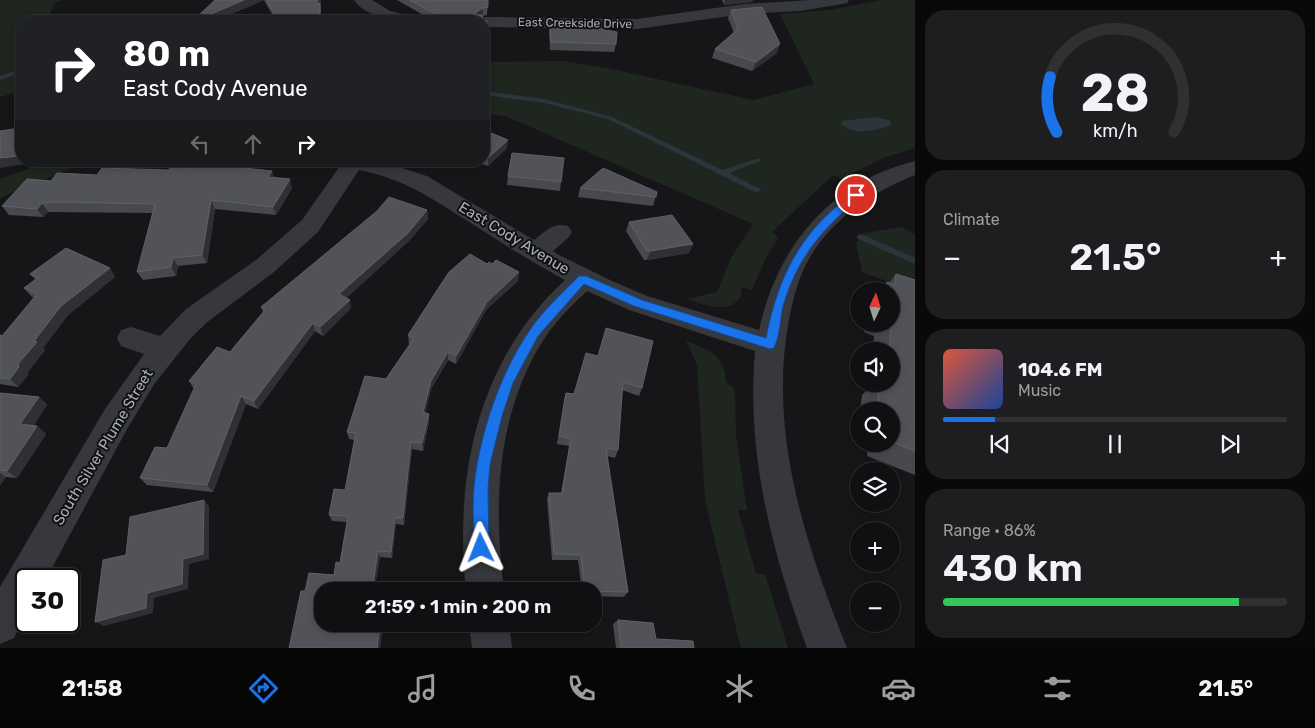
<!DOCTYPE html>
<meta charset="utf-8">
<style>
:root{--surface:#101012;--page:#1e1e20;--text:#f1f3f6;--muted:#9c9d9f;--line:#303032;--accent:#1a73e8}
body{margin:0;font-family:Rubik,sans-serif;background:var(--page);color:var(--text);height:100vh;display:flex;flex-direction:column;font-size:19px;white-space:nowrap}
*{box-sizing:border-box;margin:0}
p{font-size:16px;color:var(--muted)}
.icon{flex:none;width:28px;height:28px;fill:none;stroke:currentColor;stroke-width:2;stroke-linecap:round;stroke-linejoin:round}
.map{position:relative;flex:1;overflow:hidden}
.panel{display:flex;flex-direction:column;gap:10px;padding:10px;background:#09090a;width:400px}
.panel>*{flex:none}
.banner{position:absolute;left:15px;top:15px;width:475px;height:152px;border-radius:20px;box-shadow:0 2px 8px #0003,0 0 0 1px var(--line);background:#202124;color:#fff;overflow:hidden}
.needle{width:32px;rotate:4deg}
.buttons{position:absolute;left:850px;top:282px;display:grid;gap:10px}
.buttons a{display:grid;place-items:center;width:50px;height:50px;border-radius:50%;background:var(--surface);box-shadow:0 2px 8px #0003,0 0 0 1px var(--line);font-size:25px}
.speed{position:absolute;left:15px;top:568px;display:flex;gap:10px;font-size:25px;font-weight:700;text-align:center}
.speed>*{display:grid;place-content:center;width:65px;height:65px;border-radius:50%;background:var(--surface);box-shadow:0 2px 8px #0003,0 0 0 1px var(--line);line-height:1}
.speed .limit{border:2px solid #111;border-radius:8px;background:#fff;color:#111}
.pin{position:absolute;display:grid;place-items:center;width:42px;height:42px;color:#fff;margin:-21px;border:2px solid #fff;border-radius:50%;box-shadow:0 1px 5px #0007}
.me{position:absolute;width:55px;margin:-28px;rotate:358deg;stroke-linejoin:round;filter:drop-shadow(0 0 4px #0008)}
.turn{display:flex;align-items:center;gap:18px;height:105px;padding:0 25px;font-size:22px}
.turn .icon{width:65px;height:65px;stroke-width:2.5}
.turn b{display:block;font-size:35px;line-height:42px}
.lanes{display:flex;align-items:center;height:48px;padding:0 25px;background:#0003;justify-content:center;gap:25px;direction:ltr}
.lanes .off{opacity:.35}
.big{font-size:38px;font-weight:600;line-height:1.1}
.panel .card{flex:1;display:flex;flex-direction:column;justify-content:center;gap:8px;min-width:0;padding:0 18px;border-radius:20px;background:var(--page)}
.panel .dial{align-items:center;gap:0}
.dial svg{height:130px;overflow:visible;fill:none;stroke:var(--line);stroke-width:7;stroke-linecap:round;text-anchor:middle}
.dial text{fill:var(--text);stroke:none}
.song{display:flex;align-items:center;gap:15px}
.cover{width:60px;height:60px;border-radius:8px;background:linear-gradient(135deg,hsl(10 70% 55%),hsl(220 70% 35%))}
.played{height:5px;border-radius:2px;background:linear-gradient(90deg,var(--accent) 15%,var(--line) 15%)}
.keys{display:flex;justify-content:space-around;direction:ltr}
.heat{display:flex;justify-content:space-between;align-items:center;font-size:28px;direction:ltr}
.charge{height:8px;border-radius:4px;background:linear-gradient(90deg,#34c759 86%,var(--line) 0)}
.trip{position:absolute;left:314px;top:582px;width:288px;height:50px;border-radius:20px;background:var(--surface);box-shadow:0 2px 8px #0003,0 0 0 1px var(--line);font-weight:600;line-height:50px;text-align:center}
.dock{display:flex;height:80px;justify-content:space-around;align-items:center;background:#060607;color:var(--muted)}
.dock .icon{width:35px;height:35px}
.dock .selected{color:var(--accent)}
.dock b{font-size:22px;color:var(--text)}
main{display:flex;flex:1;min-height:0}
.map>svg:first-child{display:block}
</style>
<main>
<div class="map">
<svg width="915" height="648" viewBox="0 0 915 648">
<rect width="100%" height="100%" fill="#161618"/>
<!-- green -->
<path fill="#1e261f" d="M0,0H63L55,2L47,21H21V91L0,97Z
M881,0H915V148L883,158L842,179L833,175L772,232L778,238L765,260L752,290L742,287L740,298C727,315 703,304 686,299L717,292L731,258L753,224L505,116L484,114V62L563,61L607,68L753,100L814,84L780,14L830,10Z
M49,161H65L75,167L0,198V179Z
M902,227L915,234V292L862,272L856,243L865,233Z
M686,341C708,349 726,356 726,382L735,389L736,436L747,510H738L756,574H765L788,648H741L739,641L705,500L697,365Z"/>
<!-- water -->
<path fill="#2c353c" d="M875,117L889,120L892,125C874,130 858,137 841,124L842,121Z"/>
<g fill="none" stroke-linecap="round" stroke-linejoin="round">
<!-- stream -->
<path fill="#2c353c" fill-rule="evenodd" d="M21,69V73L0,80V76Z
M484,91L544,99L612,117L723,170L756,159H760V161L729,173L762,190L758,192H755L608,119L544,103L484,95Z
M861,234L915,258V264L858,239L857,237L858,235Z"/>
<!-- minor -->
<path fill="#37383d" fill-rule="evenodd" d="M354,0H372L390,11L419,18L421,21C400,22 367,19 354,0Z
M810,0H849L847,3L842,4L800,11L744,14L637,29L484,27V21H477L484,17L637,19L744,4Z
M334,161H380L427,176L534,240C546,231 553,222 568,226L572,232L568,238L553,251L557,254L612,281L647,296L759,330C777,247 830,182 915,161V175C873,192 834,217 810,257C798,277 792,303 788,325C769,436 806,546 847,648H807C772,552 746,454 755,351L629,310L587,291C573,304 559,318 548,333C496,409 493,503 504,591H466C454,476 477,361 565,280C531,262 499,241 466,220C429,197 405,179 359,170L318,232L274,272L206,323L190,339L155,383L127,429L46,579H26V615L14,638L0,644V587L105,409L144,354L121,346L117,338L121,330L131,327L160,336L186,309L256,260L302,220L340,166L337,165Z
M469,624H509L512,648H472Z"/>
</g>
<!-- wall -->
<path fill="#47494d" d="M215,0H321L320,4L321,10V21H276L264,0L215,21H197L196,18Z
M397,0H488L487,15L482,16L483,20L487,21L486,51L484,50V21H434Z
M722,0H753L752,2L724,5Z
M731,10L777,53L752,71L712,58L715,49L734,33L728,18Z
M550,22L616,44L614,52L550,50L549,30Z
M484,130L507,148L488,166L474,161H484Z
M97,175L274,178L292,188L276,215L215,209L207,263L178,266L176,276L143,280L137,272L153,213L48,212L43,217L9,215L2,206L51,181Z
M508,176L561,182L560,191L507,185Z
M580,188L657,192L653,206L578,197Z
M427,210L428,219L409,241L346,298L351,308L323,336L315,331L258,409L246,404L213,492L147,485L140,478L167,448L194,389L189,381L230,352L263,312L261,307Z
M629,222L693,244L689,253L647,260H644L626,231Z
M487,264H492L519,272L518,281L486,310L456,364L448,360L431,389L425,413L429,422L423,451L412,449L404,525L396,524L392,558L380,557L374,591H322V624H370L369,625L380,626L382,630L380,648H289L305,591L334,575L340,563L347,522L332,521L329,515L345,490L354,440L349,439L347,432L386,379L410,344H409L408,335Z
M30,274L115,277L68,315L43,348L45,350L27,373L28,375L18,387L0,384V335L2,336L34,298L31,296L24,288L35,279Z
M896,274L915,280V475L867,456L868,444H891V411H860L862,395L870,387V384H891V351H873L874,336L864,332L866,324H891V291H879L887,282L889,283Z
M598,356L642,388L639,396L622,390L618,450L615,458L607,456L628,592L624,597L592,596V591H582L578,560H552L547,499L549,493H561L569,446L557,444L564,400L566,393L574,394Z
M0,393L39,397L47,405L33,426H37L46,434L17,478L6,477L0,485Z
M859,421V438L857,437Z
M618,620L656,639L694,648H616L613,624Z"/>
<!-- shaded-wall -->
<path fill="#2f3033" d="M244,0H264L215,21H198L197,20Z
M318,0H321L320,4L321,10V21H320L316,4Z
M725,0H753L752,2L724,5Z
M483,8V15L475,21V13Z
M780,44L777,53L752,71L756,62Z
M508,140L507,148L488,166V158Z
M21,149V161H26L25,164L0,168V158Z
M272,171L275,180L268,177Z
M290,179L292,188L276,215L273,207Z
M211,200L215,209L207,263L202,255Z
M42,203L48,212L43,217L37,209Z
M427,210L428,219L409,241L341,303L339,294Z
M693,244L689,253L647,260L650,251Z
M173,258L178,266L176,276L171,267Z
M110,268L115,277L68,315L43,348L45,350L27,373L28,375L18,387L10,379L18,364L34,341L61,306Z
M519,272L518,281L486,310L456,364V356L487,302Z
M350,300L351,308L323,336L320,327Z
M313,323L315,331L258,409L254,401Z
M448,352V360L431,389L424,420L423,412L431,381Z
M241,396L246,404L213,492L207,485Z
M39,397L47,405L30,432L20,424Z
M429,414V422L423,451L422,443Z
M37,426L46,434L17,478L7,471Z
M411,442L412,449L404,525L403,518Z
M0,473L6,477L0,485Z
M204,500L209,506V559L189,564L188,589L154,598L153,613L104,626L95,622L147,593L183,559Z
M395,518L396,524L392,558L391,552Z
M378,551L380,557L374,591H372Z
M380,626L382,630L380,648H377Z"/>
<!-- building -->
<path fill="#525359" stroke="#5f6168" d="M215,0H244L197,20L196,18Z
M266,0H318L316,4L320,3V21H279Z
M410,0H488V7L483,8L475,13L477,15H482L483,20L487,21L486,43L484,41V21H448Z
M762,7L780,44L756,62L715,49L738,29L731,10Z
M550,22H565L617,32L616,44L551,42Z
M21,128V149L19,156L0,158V131Z
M484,130L508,140L488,158L484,156Z
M512,153L564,158L561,182L508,176Z
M198,163L272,171L268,177L290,179L273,207L211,200L202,255L173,258L171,267L137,272L155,204L57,202L42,203L37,209L2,206L27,179L51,181L57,173L97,175L102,168L168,170L171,167L194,168Z
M603,168L657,192L656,197L580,188Z
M389,197L427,210L408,233L339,294L350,300L320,327L313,323L254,401L241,396L207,485L140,478L155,447L167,448L196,384L189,381L217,347L230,352L265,310L261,307L377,211Z
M672,215L693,244L650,251H647L629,222Z
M66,248L110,268L61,306L34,341L37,342L18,364L19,367L10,379L0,378V335L2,336L37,294L24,288L38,278L30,274Z
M470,254L487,264L489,262L492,264L496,260L519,272L487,302L456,356L448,352L431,381L423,412L429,414L422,443L411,442L403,518H395L391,552L378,551L372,591H322V624H367L366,625L380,626L377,648H289L301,591H305L309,573L334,575L336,562L340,563L348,516L329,515L334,489L345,490L356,433L347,432L365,376L386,379L414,338L408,335L449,272Z
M896,274L915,280V451L891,442V411H877L879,384H891V351H889L892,317L891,291H885L887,282L895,285Z
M606,328L653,341L642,388L623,382L618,450L606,448L628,592L585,591L581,555L554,554L549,493H562L571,439L559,436L566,393L574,394L586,353L598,356Z
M0,393L39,397L20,424L37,426L7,471L0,470Z
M204,500L203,554L183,559L182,584L147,593L146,608L95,622L103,560L126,555L130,517Z
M618,620L653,623L656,639L693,641L694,648H621Z"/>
<!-- route -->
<path fill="#1a73e8" stroke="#114b97" d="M856,192L861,195L860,197C822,230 798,256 783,306C780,320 780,335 774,348L770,349L634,306L584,284L538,336L513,383L502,416L490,464L488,489L489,548L486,554L481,556L476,554L474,548C474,528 472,507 474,487C479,436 500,373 530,330C543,310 563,293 579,276H586L642,300L766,338C776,287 794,243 835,208C842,203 849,194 856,192Z"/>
<g text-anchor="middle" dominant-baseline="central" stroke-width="4" stroke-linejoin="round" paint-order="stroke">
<!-- far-street labels -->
<g font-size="12" fill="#a8adb8" stroke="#111113">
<text transform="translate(575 23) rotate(1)">East Creekside Drive</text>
</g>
<!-- street labels -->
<g font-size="15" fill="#a8adb8" stroke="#111113">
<text transform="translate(514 238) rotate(31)">East Cody Avenue</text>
<text transform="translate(103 447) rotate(-59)">South Silver Plume Street</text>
</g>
</g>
</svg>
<div class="buttons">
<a><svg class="needle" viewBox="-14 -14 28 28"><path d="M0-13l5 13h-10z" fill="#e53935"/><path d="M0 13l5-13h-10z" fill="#9c9d9f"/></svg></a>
<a><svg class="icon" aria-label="sound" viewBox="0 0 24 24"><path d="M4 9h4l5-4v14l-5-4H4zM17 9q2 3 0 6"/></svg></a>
<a><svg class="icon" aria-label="search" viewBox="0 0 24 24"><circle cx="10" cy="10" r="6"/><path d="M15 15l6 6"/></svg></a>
<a><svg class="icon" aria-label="layers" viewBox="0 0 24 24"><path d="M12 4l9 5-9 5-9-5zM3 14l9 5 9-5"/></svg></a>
<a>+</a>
<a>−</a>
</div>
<div class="speed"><div class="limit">30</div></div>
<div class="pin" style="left:856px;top:195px;background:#d93025"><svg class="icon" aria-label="arrive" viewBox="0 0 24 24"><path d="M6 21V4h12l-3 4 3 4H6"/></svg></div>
<svg class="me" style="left:481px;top:548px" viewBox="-20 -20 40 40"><path d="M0-17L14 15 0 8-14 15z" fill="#1a73e8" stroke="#fff" stroke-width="4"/></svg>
<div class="trip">21:59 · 1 min · 200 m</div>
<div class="banner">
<div class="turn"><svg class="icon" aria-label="right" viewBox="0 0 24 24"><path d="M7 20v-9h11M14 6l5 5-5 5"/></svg><div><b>80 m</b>East Cody Avenue</div></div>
<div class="lanes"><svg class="icon off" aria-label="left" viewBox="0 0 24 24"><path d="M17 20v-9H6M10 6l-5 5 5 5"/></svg><svg class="icon off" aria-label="ahead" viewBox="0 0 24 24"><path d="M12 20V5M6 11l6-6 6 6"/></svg><svg class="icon" aria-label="right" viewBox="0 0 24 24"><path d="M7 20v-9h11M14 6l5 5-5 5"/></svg></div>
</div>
</div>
<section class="panel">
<div class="card dial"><svg viewBox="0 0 100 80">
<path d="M14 69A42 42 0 1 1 86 69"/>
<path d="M14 69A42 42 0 0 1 10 35" stroke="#1a73e8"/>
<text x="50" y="56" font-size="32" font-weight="700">28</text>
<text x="50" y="72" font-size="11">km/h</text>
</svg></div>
<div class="card"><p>Climate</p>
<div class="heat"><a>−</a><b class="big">21.5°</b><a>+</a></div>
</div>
<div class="card">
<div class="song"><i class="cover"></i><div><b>104.6 FM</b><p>Music</p></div></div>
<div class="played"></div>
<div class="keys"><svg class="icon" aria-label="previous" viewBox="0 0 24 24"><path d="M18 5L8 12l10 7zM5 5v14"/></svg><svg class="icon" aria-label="pause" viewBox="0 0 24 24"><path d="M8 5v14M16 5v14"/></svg><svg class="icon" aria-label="next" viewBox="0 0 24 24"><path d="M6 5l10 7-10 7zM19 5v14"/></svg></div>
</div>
<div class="card"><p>Range · 86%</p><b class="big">430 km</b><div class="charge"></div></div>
</section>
</main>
<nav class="dock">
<b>21:58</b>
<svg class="icon selected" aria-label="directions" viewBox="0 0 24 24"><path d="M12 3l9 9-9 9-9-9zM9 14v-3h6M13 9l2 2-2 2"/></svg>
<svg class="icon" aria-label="music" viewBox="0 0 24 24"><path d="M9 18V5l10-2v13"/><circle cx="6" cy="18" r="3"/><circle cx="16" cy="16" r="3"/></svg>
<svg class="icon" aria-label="phone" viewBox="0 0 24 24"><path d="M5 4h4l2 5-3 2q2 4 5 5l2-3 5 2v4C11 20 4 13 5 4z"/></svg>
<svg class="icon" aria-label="climate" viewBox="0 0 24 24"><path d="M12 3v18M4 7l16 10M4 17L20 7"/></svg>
<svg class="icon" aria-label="car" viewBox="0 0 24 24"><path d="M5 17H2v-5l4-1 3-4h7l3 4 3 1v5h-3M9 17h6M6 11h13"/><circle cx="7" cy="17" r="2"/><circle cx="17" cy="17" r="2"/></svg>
<svg class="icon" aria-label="filters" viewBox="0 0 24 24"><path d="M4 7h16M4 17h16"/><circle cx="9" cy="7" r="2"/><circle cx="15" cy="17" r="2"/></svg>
<b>21.5°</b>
</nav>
